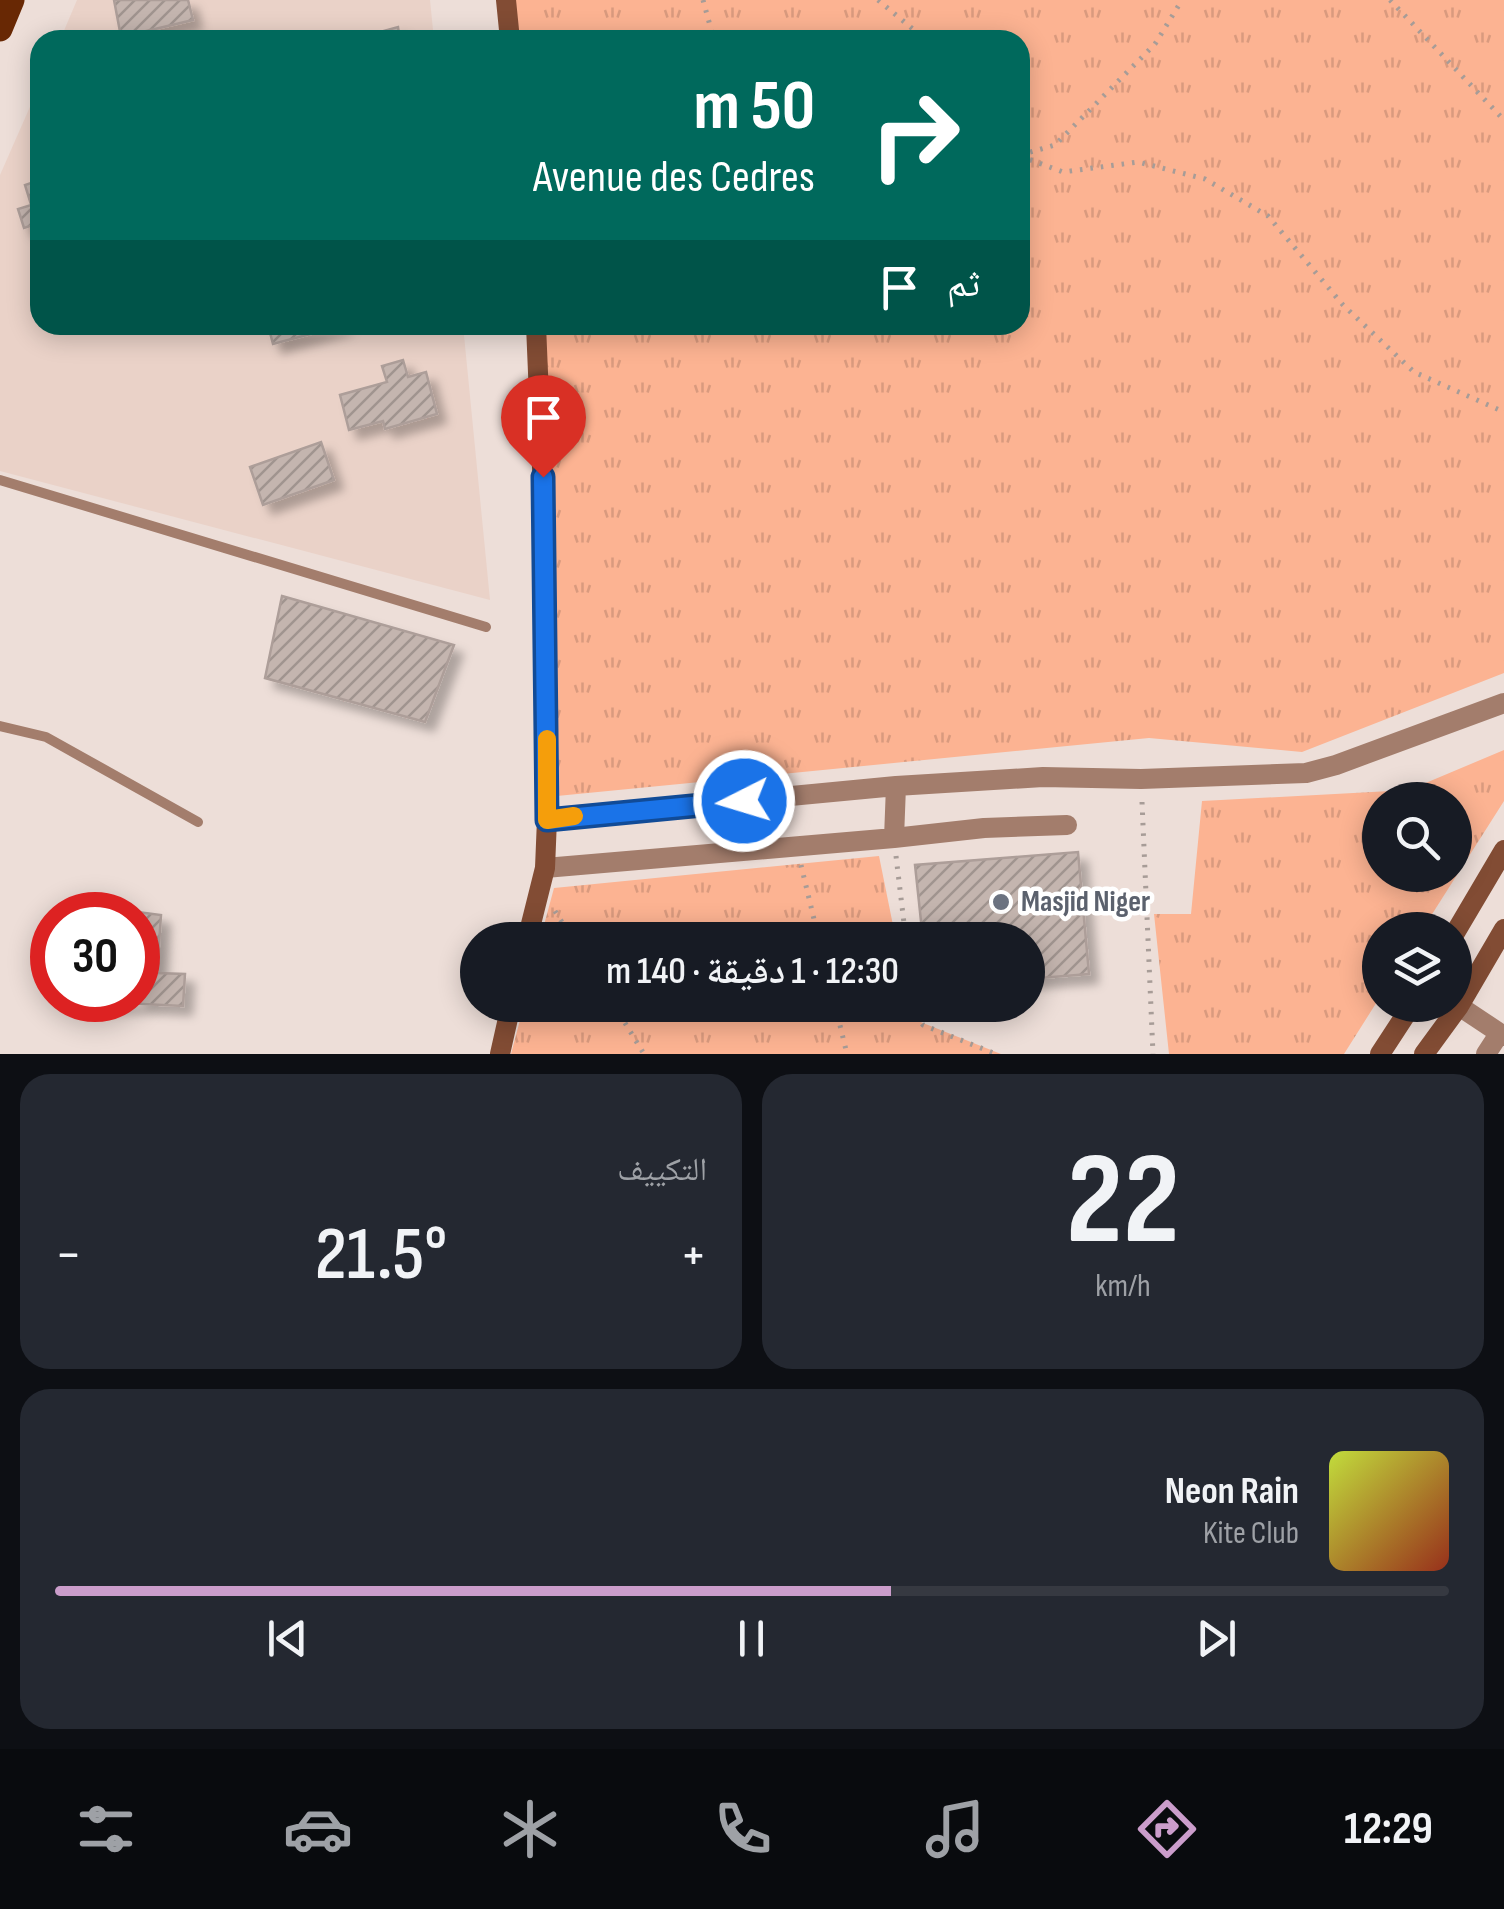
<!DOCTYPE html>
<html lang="ar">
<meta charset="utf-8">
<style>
:root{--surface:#171b24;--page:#242831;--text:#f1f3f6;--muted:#9ea1a6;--line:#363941;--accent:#cb9dcb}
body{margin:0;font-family:"Sofia Sans Condensed","Noto Naskh Arabic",sans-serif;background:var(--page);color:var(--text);direction:rtl;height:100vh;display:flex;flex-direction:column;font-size:38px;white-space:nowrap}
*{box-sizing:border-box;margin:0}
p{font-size:32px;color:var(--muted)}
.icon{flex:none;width:55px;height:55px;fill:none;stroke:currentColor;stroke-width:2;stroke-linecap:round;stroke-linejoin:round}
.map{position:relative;height:1054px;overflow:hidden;direction:ltr}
.drawer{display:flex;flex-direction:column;gap:20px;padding:20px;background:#0d0f14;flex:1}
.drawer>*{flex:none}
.guide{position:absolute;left:30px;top:30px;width:1000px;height:305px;border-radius:30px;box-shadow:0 5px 25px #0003;direction:rtl;background:#00695c;color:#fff;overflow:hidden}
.controls{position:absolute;left:1362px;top:782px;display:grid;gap:20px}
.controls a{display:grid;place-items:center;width:110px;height:110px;border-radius:50%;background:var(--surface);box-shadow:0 5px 25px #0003;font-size:50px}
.speed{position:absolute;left:30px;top:892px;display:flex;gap:20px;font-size:50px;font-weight:700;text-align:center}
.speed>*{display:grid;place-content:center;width:130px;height:130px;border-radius:50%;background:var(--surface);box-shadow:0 5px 25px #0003;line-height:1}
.speed .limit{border:15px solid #d22;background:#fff;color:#111}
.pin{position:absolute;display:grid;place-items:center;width:85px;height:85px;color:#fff;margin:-102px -42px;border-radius:50% 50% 50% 0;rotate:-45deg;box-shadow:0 0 10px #0007}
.pin .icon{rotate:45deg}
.me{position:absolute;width:110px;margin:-55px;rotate:265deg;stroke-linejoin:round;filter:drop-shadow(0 0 8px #0008)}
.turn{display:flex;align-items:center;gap:35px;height:210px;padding:0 50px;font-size:45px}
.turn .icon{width:130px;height:130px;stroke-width:2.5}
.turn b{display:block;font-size:70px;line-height:85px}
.then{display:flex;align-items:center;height:95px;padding:0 50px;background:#0003;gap:20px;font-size:38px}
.big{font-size:75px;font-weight:600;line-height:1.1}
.drawer .widget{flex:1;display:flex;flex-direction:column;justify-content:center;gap:15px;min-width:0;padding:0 35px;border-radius:30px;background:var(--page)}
.drawer .dial{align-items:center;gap:0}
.dial b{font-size:130px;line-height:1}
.song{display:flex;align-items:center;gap:30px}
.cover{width:120px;height:120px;border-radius:15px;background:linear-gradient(135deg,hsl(70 70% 55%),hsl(10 70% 35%))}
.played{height:10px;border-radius:5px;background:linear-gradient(90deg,var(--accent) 60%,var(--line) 60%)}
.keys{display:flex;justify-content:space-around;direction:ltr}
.heat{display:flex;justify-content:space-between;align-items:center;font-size:55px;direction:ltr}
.drawer .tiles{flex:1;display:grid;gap:20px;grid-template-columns:1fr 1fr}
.widget:last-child{grid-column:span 2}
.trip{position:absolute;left:460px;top:922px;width:585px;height:100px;border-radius:50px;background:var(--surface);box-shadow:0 5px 25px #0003;font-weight:600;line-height:100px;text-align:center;direction:rtl}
.tabs{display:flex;height:160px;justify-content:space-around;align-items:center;background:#090b0e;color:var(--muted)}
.tabs .icon{width:70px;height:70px}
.tabs .current{color:var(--accent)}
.tabs b{font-size:45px;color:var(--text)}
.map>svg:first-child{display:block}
</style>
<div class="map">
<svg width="1504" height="1054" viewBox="0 0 1504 1054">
<defs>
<pattern id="grass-tufts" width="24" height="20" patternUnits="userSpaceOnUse" patternTransform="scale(2.5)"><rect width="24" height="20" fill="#fcb392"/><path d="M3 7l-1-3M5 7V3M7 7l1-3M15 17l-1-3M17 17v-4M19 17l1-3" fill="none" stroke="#d99a7e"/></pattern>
<pattern id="building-hatch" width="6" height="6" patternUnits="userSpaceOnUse" patternTransform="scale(2.5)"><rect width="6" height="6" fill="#c4b5af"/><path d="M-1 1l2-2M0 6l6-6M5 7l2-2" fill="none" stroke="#a0948f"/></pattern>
<filter id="shadow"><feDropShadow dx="9" dy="9" stdDeviation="5" flood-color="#0004"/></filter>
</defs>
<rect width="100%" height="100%" fill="#edded8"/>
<!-- education -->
<path fill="#ead2c8" d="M77,0H430L434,40H60Z
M40,84V325H463L490,600L0,471V175Z"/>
<!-- grass -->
<path fill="url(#grass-tufts)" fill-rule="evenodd" d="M509,0H1504V673L1302,752L1149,738L557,796L542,325H1020V40H514Z
M1504,750V801L1422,930H1380V997L1344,1054H1169L1154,914H1191L1202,801L1409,790ZM1380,800H1455V875H1380Z
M879,856L896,940H540L554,888Z
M524,1005H910L913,1019L1001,1054H511Z"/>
<!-- building -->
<path fill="url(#building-hatch)" stroke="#ad9e99" stroke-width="2.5" filter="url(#shadow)" d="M114,0H188L193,20L121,37Z
M398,27L400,40H351Z
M40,180V223L37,224L25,185Z
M31,205L37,224L24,228L18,209Z
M268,325H344L273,344Z
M403,360L408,377L426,372L437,414L385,429L383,421L349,430L340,395L387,382L382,366Z
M321,442L334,480L263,505L250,467Z
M282,596L454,645L425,722L265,678Z
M1078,852L1089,974L1028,979V940H923L915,865Z
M130,911L161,915L157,973L185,974L183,1006L102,1002V1000H138V915H130Z"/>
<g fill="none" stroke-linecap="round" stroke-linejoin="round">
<!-- path -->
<path stroke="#a79c97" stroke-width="5" stroke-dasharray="2.5 8" stroke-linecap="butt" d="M703,0L714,40
M878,0L926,40
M1390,0L1504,120
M1020,155L1055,145L1155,44L1182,0
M1020,156L1063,172L1138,162L1205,179L1268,216L1343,305L1414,372L1504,412
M1142,802L1153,1054
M896,856L906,940
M801,865L819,940
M555,911L573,940
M614,1005L644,1054
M835,1005L847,1054
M913,1005L918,1018L923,1025L996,1054"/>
<!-- lane -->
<path stroke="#a37d6c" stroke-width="10" d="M0,480L486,627
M0,726L46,737L198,822"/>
<!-- street -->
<path stroke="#a37d6c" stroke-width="20" d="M547,819L896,786L1043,777L1141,779L1306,773L1336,765L1504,703
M894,838L896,786
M545,868L894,838L984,828L1067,825
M1459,1006L1504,1036
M1486,1054L1499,1034"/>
<!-- secondary -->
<path stroke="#824c34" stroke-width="20" d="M506,0L510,40
M1455,933L1504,850
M527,940L545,868L547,819L544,515L536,325
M500,1054L511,1005
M1380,1054L1412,1005
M1424,1054L1459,1006L1504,929"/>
<!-- primary -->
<path stroke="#682804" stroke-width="25" d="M0,29L12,0"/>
</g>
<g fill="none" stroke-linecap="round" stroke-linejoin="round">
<defs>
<path id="route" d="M543,477L547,820L744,801"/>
</defs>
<!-- route casing -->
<use href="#route" stroke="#114b97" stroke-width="25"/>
<!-- route -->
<use href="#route" stroke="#1a73e8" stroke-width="18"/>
<!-- slow -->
<path stroke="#f59e0b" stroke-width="18" d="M547,739V820L574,816"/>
</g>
<!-- markers -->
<circle fill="#6b7280" stroke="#fff" stroke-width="4" cx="1001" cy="902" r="10"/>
<g text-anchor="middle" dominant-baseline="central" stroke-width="9" stroke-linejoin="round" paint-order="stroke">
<!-- worship labels -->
<g font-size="30" font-weight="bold" fill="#5b616d" stroke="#fff" text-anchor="start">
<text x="1021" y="902">Masjid Niger</text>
</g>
</g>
</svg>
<div class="controls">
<a><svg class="icon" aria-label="search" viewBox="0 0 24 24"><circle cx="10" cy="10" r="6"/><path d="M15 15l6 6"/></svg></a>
<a><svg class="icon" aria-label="layers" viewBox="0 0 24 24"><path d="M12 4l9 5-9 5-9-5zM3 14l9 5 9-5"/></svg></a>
</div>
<div class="speed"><div class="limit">30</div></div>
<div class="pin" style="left:543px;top:477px;background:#d93025"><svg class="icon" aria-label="arrive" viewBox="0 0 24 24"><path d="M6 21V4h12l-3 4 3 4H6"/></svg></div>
<svg class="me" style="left:744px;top:801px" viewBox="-20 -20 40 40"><circle r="17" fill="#1a73e8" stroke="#fff" stroke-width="3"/><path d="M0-11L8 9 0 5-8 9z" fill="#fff"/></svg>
<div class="trip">12:30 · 1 دقيقة · 140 m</div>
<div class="guide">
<div class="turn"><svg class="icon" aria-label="right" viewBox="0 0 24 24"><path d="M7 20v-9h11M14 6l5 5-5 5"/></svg><div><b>50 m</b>Avenue des Cedres</div></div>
<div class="then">ثم<svg class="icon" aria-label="arrive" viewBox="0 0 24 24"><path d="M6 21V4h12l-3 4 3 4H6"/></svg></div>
</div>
</div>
<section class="drawer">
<div class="tiles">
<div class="widget dial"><b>22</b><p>km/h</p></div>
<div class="widget"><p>التكييف</p>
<div class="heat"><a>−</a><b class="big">21.5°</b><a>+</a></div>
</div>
<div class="widget">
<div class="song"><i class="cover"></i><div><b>Neon Rain</b><p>Kite Club</p></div></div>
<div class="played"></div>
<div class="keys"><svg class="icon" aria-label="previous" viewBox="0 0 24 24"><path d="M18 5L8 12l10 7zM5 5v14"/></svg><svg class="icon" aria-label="pause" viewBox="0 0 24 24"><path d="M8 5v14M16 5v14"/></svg><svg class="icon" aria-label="next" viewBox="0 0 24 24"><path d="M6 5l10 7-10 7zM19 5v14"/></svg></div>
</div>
</div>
</section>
<nav class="tabs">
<b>12:29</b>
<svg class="icon current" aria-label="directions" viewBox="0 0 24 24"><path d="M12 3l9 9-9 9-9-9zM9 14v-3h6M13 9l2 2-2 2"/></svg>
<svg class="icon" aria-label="music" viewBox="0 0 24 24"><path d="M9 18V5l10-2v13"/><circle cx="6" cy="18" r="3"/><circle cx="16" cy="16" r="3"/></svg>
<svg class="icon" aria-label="phone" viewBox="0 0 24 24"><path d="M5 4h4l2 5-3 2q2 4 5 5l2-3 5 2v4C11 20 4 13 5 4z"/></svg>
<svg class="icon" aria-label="climate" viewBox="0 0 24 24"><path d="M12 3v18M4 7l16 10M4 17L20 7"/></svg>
<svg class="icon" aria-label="car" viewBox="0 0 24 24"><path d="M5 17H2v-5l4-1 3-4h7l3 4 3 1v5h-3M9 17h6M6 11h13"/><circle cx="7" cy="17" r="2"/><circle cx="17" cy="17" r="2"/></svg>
<svg class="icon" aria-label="filters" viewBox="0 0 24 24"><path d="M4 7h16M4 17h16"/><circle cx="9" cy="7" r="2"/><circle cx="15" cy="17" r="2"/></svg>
</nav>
